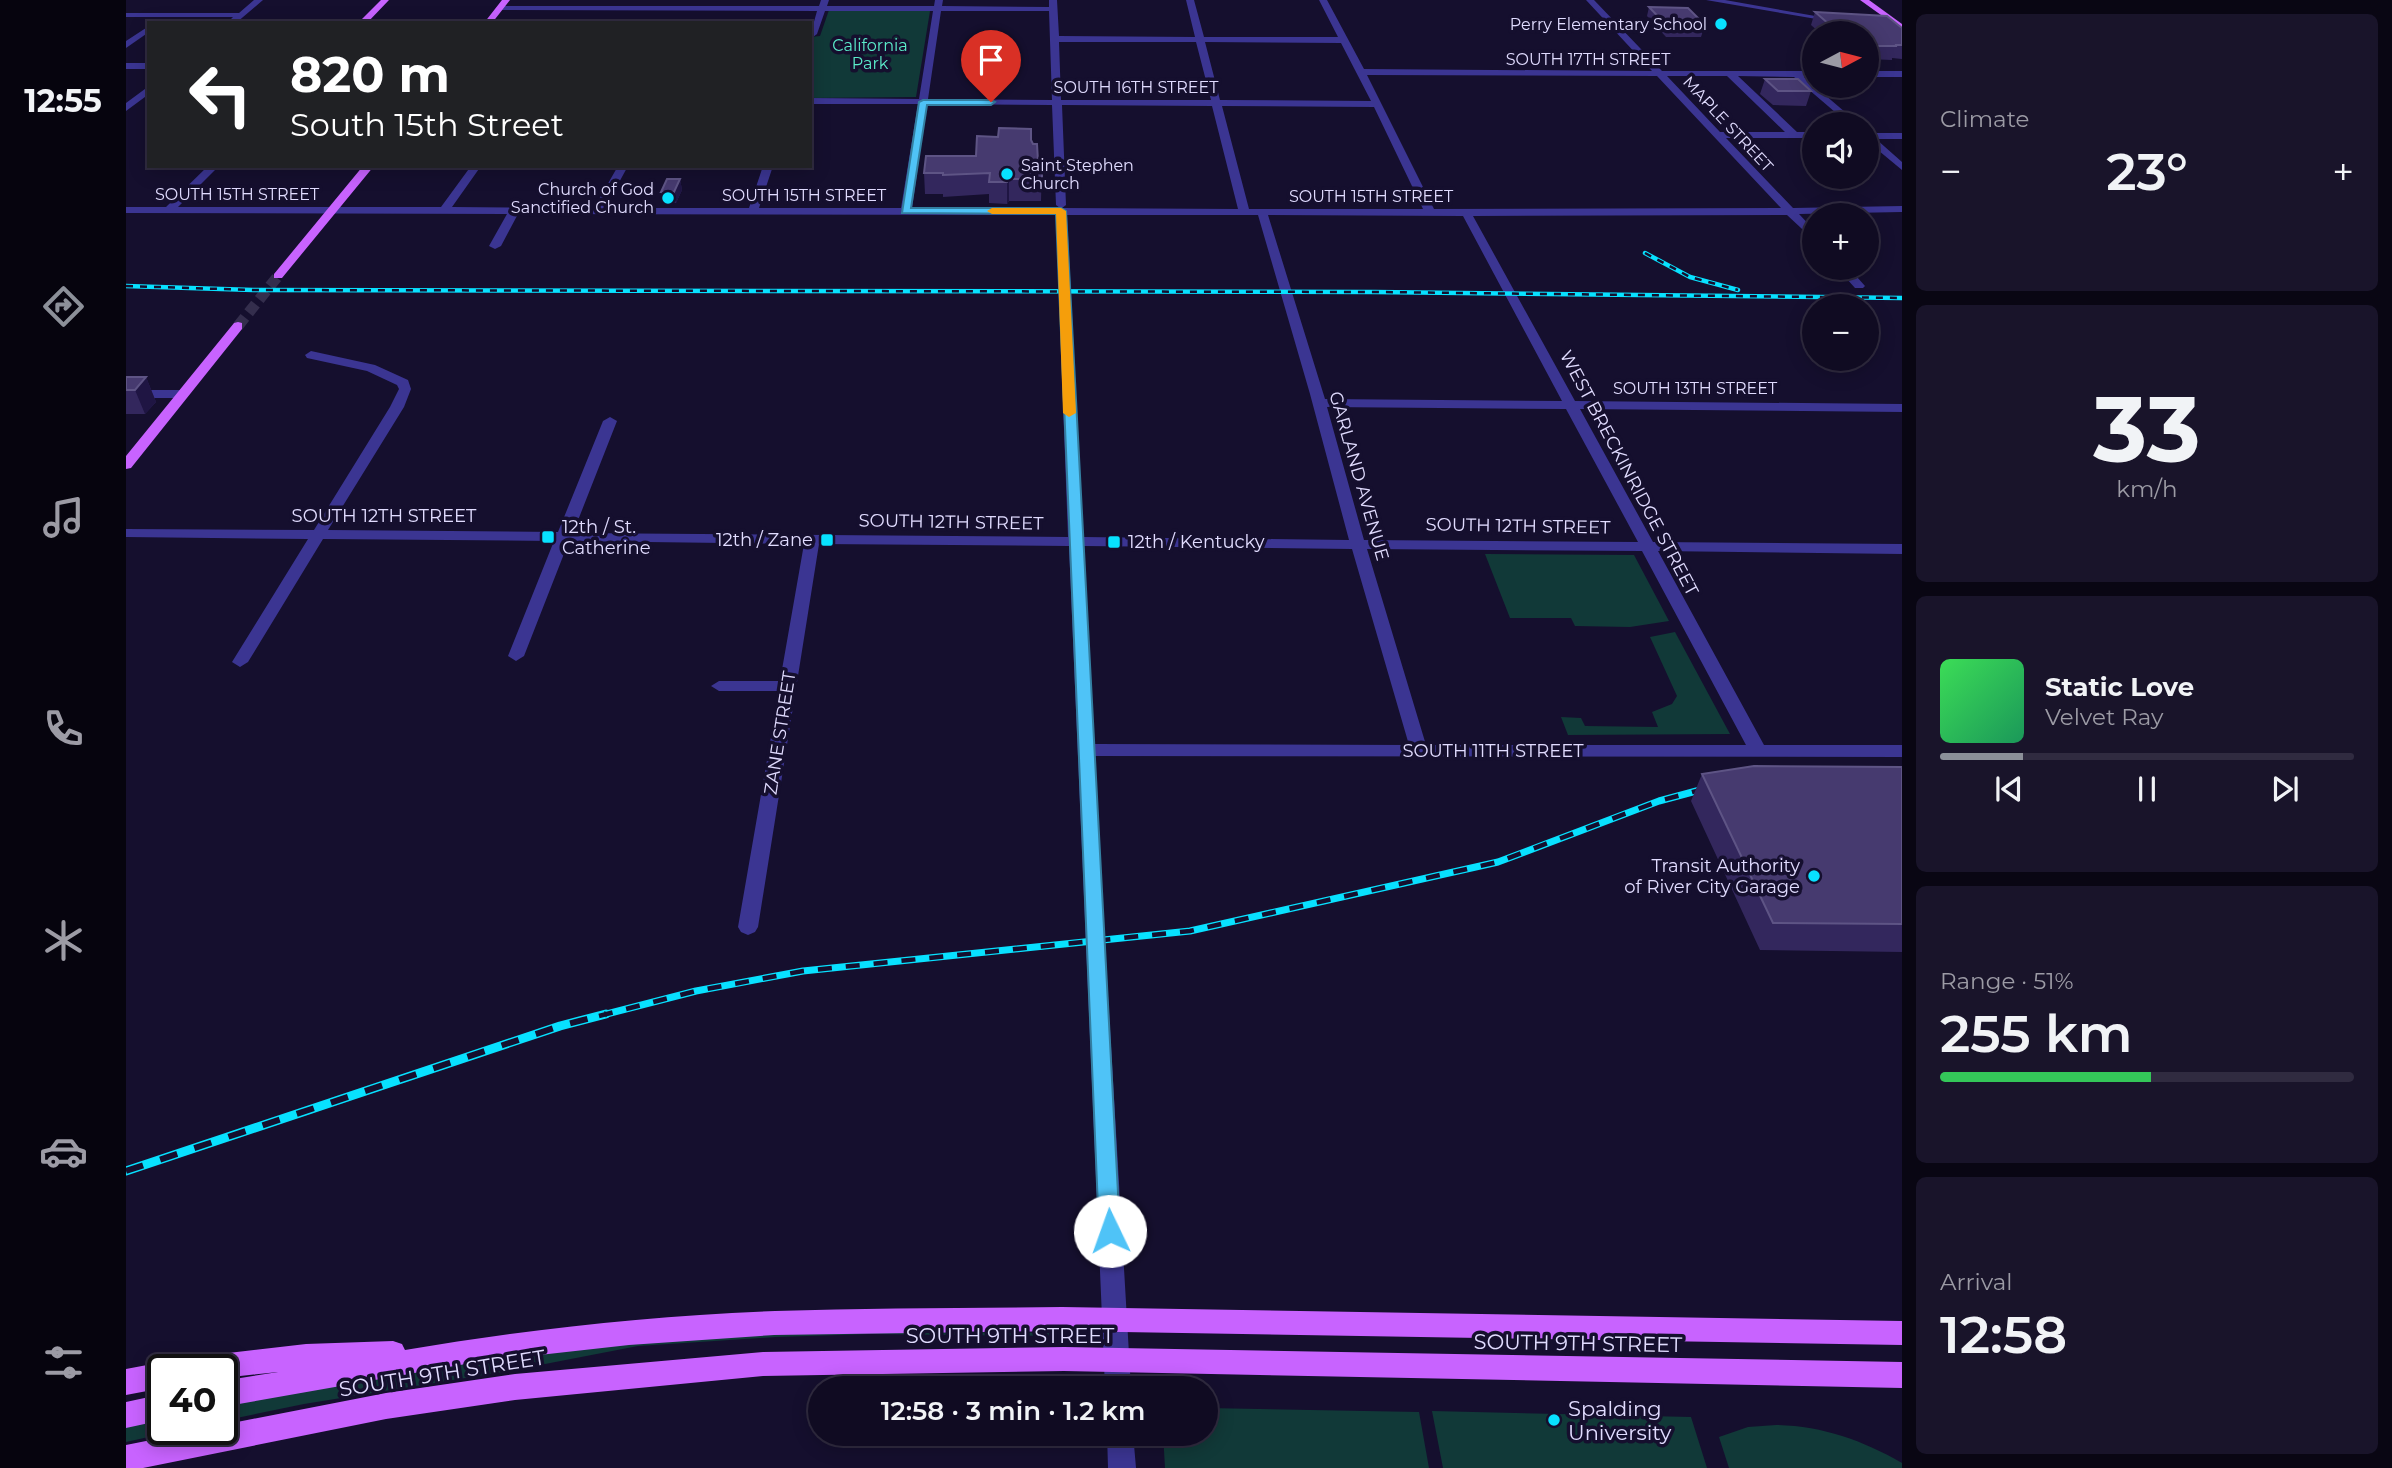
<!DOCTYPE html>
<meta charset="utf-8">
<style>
:root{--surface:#100b22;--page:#19142a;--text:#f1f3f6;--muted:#9c9ba5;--line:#302b40;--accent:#8c9099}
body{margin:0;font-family:Montserrat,sans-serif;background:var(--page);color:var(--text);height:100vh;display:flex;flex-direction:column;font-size:26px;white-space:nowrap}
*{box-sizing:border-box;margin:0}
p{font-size:23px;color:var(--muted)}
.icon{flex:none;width:38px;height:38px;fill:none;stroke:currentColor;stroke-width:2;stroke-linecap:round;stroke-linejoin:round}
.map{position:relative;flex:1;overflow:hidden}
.details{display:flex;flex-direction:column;gap:14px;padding:14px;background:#090613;width:490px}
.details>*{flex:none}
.top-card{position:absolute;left:21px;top:21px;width:665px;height:147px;border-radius:0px;box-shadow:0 4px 18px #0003,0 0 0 2px var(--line);background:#202124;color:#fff;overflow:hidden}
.needle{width:46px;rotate:83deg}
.fabs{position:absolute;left:1676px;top:21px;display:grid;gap:14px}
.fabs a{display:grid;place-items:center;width:77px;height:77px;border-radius:50%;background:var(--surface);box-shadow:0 4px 18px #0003,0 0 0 2px var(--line);font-size:35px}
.speed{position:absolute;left:21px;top:1354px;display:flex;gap:14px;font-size:35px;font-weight:700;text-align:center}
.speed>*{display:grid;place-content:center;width:91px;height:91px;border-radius:50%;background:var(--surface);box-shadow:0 4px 18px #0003,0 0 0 2px var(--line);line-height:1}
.speed .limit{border:4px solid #111;border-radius:10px;background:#fff;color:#111}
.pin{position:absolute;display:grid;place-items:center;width:60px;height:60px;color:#fff;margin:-72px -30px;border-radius:50% 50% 50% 0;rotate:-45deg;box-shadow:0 0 7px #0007}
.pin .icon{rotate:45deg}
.me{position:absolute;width:77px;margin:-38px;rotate:357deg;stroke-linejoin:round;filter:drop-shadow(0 0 5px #0008)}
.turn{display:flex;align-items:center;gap:24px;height:147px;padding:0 28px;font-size:32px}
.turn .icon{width:91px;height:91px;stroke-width:2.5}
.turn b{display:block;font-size:49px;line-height:60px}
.big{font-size:52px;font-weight:600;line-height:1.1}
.details .widget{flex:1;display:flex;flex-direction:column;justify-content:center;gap:10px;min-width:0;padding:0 24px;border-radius:10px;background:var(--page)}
.details .dial{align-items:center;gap:0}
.dial b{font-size:91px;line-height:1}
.song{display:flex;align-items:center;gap:21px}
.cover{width:84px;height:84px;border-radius:10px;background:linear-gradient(135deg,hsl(130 70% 55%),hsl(150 70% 35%))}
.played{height:7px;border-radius:4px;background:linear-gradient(90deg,var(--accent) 20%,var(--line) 20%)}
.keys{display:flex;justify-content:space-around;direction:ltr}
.heat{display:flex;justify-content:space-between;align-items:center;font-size:38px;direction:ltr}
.charge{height:10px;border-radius:5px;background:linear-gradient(90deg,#34c759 51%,var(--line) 0)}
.trip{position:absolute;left:682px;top:1376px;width:410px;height:70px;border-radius:35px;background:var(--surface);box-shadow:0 4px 18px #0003,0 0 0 2px var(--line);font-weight:600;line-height:70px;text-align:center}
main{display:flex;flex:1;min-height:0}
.menu{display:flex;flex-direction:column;width:126px;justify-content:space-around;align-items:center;background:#06040e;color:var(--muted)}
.menu .icon{width:49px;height:49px}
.menu .on{color:var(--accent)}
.menu b{font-size:32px;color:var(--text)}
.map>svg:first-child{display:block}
</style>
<main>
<nav class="menu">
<b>12:55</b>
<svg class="icon on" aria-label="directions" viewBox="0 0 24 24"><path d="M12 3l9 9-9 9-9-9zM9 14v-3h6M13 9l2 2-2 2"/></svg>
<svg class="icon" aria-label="music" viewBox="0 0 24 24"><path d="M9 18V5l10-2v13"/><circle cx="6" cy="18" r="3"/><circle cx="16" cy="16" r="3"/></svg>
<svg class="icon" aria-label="phone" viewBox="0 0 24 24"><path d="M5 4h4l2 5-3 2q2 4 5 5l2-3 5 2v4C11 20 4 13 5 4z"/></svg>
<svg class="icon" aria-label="climate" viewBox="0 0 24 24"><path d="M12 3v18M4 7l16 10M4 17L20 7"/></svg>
<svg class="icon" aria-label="car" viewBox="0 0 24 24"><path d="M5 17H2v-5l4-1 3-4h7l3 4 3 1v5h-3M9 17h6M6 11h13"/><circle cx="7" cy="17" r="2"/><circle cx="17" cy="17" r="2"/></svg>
<svg class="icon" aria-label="filters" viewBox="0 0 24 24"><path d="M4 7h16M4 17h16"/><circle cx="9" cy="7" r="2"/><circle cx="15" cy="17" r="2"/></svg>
</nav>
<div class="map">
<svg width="1776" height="1468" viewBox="0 0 1776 1468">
<rect width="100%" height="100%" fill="#150f2e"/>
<!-- green -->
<path fill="#113938" d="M703,10L804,11L790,97L684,98V37L694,36Z
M1359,554L1508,555L1543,621L1504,627L1449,626L1445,618H1384Z
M1549,632L1604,734L1442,735L1435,717L1455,718L1459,726L1532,727L1526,712L1546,704L1551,696L1524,637Z
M744,1331L926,1333V1336L744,1334L650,1337L512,1346L388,1370L178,1404L96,1421V1405L389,1355L564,1338Z
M1080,1408L1293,1412L1303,1468H1039L1037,1433H1080Z
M1306,1411L1565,1417L1581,1468H1317Z
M37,1417V1430H54L0,1442V1426Z
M1650,1425C1696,1426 1736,1440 1776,1463V1468H1603L1593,1437L1622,1427Z"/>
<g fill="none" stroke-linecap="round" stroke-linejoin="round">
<!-- major-tunnel -->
<path stroke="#342e4d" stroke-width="11" stroke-dasharray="11 6" stroke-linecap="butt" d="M112,326L152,276"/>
<!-- minor -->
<path fill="#3b3592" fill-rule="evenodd" d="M128,0H137L110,23H101L107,17H0V13H113Z
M695,0H703L701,6H808L809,0H817L816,6L923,7V0H931L933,36L1069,37L1060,0H1068L1078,37H1212L1193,0H1201L1238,69L1526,71L1460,0H1468L1536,71H1689V77H1678L1733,124H1723L1668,77L1612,76L1671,132H1689V138H1600L1667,208L1776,206V212L1673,214L1689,231V241L1661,215L1347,216L1449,401L1776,404V412L1454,409L1527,542L1776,544V554L1532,551L1638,745H1776V757L968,756L1005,1388H979L943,546L693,544L632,927L629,932L622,935L615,932L612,927L653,691H593L585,686L593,681H654L678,544L443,541L398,656L390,661L382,656L428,541L197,539L122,662L114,667L106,662L182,539L0,537V529L188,530L264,407L273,389L271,385L241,371L181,358L179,355L185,351L249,365L282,380L285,389L278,407L202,530L432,532L477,421L484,417L491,421L447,533L942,537L930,215L392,214L375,246L369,249L363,246L381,214L0,213V207H40L82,166H93L52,207H315L345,166H355L326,207L468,208L492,166H502L479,208H623L637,166H647L633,208H775L792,104H684V98L793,99L807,11H699L691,34L687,37L684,36L691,11L374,10L370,8L374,6H693ZM815,11H923L926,100L802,99ZM933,42H1070L1085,100H935ZM1079,42L1215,43L1245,101L1094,100ZM1241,75L1531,76L1655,208L1308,209ZM1541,76H1601L1659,132H1594ZM801,104L926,105L930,205L934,208H786ZM936,105L1086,106L1112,209L936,208L940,205ZM1096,106L1248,107L1297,209H1123ZM941,215H1132L1184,394L1223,540L957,537ZM1142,215L1337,216L1436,401L1199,399ZM1201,407L1440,409L1512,542L1238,540ZM958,546L1226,549L1283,745L968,744ZM1241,549L1516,551L1620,745H1300Z
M1580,0H1599L1712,20L1708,22Z
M23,26V32L0,48V41Z
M0,63H23V69H0Z
M1741,71H1776V77H1741Z
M23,86V94L0,111V103Z
M1741,133H1776V139H1750L1776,162V170L1741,141Z
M1711,268H1723L1739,286L1737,288H1729Z
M0,390H56L63,394L56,398H0Z
M981,1433H1007L1010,1468H982Z"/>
<!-- major -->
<path fill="#c863ff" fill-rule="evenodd" d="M255,0H263L241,23H232Z
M376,0H384L366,23H358Z
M1734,0H1743L1776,24V30Z
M237,166H248L156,278H148V274Z
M112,322L116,323V329L5,468L0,469V456L108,323Z
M936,1307L1776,1321V1345L936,1331L648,1335L503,1345L351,1362L96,1407V1381L152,1372L96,1378V1370H37V1388L0,1395V1369L37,1362L47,1369L51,1361L60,1358L180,1344L267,1341L276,1344L279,1350C401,1329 525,1316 649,1311C744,1308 840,1308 936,1307Z
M938,1347L1776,1362V1388L938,1371L637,1376L389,1400L260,1419L17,1468H0V1445L75,1430H96V1425L260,1393L389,1374L637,1352Z
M37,1394V1420L0,1428V1402Z"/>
<defs>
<path id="rail-far2" d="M1519,253L1564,277L1612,290
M0,286L127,290L1249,292L1776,298"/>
<path id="rail-far1" d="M473,1016L570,991L677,971L1064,931L1372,862L1533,801L1589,786"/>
<path id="rail" d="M0,1171L434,1026L480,1014"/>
</defs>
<!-- rail-far2 casing -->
<use href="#rail-far2" stroke="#08e1ff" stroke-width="4.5"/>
<!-- rail-far1 casing -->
<use href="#rail-far1" stroke="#08e1ff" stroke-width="7"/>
<!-- rail casing -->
<use href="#rail" stroke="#08e1ff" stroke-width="9"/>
<!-- rail-far2 -->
<use href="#rail-far2" stroke="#150f2e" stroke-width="2.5" stroke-dasharray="7" stroke-linecap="butt"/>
<!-- rail-far1 -->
<use href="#rail-far1" stroke="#150f2e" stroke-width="4.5" stroke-dasharray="14" stroke-linecap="butt"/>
<!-- rail -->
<use href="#rail" stroke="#150f2e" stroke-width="6" stroke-dasharray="18" stroke-linecap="butt"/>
</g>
<!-- wall -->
<path fill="#33275d" d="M1523,7L1575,21L1574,24L1578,28L1575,37H1540L1521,16Z
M1689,12L1776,28V59L1766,58V60L1741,59V33H1694L1685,25Z
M1639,79L1685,91L1680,106L1647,105L1634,94Z
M850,156L916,161L915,201H883L881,204L863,203V194L817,197V194H799L798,173Z
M554,179L556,190L550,203L537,202L535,192Z
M0,377H20L30,402L19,414H0Z
M1776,767V952L1634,950L1565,801L1576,774Z"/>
<!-- shaded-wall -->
<path fill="#1f1543" d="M554,179L556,190L550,203L548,192Z
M883,179V201L881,204V182Z
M20,377L30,402L19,414L9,390Z"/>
<!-- building -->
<path fill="#463a6f" stroke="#5e5485" stroke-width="2" d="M1523,7L1562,8L1575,21H1571L1578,28L1542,27Z
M1689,12L1761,16L1776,28V45H1769L1771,46H1742L1741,33H1727L1718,25H1704Z
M1639,79H1672L1685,91H1652Z
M873,128L905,129V140L907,144H911L912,161H916V179H883L881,182H863L864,173L817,175V173H798L800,156H850L851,136L872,137Z
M541,179H554L548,192H535Z
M0,377H20L9,390H0Z
M1628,766L1776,767V924L1647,923L1576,774Z"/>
<!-- route -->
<path fill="#4fc3f7" stroke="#337fa1" stroke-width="2" d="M797,100H865L869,102L865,105H801L785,208H935L940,211L994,1231L991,1238L984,1240L976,1238L973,1231L930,214L776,213L793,102Z"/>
<!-- slow -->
<path fill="#f59e0b" d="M935,208L940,211L950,413L943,417L937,413L930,214H866L861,211L866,208Z"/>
<!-- markers -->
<g fill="#08e1ff" stroke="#150f2e" stroke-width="2.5">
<circle cx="1595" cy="24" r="7"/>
<circle cx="881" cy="174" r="7"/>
<circle cx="542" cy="198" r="7"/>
<rect x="415" y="530" width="14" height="14" rx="3.5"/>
<rect x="694" y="533" width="14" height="14" rx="3.5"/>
<rect x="981" y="535" width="14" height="14" rx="3.5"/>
<circle cx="1688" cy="876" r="7"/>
<circle cx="1428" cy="1420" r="7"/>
</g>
<g text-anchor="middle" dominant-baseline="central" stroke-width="7" stroke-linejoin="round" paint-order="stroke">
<!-- far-poi labels -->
<g font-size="16" fill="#e1dcff" stroke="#150f2e" text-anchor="end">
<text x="1581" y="24">Perry Elementary School</text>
<text x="895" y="165" text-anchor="start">Saint Stephen<tspan x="895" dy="18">Church</tspan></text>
<text x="528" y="189">Church of God<tspan x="528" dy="18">Sanctified Church</tspan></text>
</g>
<!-- far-park labels -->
<g font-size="16" fill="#5bedcb" stroke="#150f2e">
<text x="744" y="45">California<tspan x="744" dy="18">Park</tspan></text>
</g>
<!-- far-street labels -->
<g font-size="16" fill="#e1dcff" stroke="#150f2e">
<text x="1462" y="59">SOUTH 17TH STREET</text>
<text x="1010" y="87">SOUTH 16TH STREET</text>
<text transform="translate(1602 124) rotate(47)">MAPLE STREET</text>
<text x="111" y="194">SOUTH 15TH STREET</text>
<text x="678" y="195">SOUTH 15TH STREET</text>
<text x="1245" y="196">SOUTH 15TH STREET</text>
<text x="1569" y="388">SOUTH 13TH STREET</text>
</g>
<!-- street labels -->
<g font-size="18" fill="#e1dcff" stroke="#150f2e">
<text transform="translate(1503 473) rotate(62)">WEST BRECKINRIDGE STREET</text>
<text transform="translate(1233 476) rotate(74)">GARLAND AVENUE</text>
<text x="258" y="516">SOUTH 12TH STREET</text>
<text transform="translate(825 522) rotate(1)">SOUTH 12TH STREET</text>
<text transform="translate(1392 526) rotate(1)">SOUTH 12TH STREET</text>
<text transform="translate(654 733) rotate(-81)">ZANE STREET</text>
<text x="1367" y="751">SOUTH 11TH STREET</text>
</g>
<!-- poi labels -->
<g font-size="18" fill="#e1dcff" stroke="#150f2e" text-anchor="start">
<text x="436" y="527">12th / St.<tspan x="436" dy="21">Catherine</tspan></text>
<text x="687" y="540" text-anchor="end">12th / Zane</text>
<text x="1002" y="542">12th / Kentucky</text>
<text x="1674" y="866" text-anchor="end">Transit Authority<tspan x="1674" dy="21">of River City Garage</tspan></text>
</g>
<!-- near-street labels -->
<g font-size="21" fill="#e1dcff" stroke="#150f2e">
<text x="884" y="1335">SOUTH 9TH STREET</text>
<text transform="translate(1452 1343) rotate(1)">SOUTH 9TH STREET</text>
<text transform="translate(316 1373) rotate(-9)">SOUTH 9TH STREET</text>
</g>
<!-- near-poi labels -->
<g font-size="21" fill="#e1dcff" stroke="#150f2e" text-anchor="start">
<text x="1442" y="1408">Spalding<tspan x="1442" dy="24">University</tspan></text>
</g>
</g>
</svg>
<div class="fabs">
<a><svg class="needle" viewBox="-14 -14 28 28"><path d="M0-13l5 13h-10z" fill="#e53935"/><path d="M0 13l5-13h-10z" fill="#9c9ba5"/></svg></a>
<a><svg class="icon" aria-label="sound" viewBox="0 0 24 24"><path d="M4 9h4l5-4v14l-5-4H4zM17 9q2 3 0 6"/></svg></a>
<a>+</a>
<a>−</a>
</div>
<div class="speed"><div class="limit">40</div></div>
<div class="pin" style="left:865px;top:102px;background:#d93025"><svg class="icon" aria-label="arrive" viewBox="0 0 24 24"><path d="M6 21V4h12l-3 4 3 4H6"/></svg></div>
<svg class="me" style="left:984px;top:1231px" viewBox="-20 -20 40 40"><circle r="19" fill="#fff"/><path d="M0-13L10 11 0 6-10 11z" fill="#4fc3f7"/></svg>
<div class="trip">12:58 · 3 min · 1.2 km</div>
<div class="top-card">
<div class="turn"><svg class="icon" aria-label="left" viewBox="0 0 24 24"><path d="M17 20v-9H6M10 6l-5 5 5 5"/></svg><div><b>820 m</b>South 15th Street</div></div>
</div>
</div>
<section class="details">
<div class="widget"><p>Climate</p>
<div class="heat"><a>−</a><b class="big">23°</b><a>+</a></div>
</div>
<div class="widget dial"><b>33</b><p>km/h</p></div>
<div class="widget">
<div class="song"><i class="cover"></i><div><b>Static Love</b><p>Velvet Ray</p></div></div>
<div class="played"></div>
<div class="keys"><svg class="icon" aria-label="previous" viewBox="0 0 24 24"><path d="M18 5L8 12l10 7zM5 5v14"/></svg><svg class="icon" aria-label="pause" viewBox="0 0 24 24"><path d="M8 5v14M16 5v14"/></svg><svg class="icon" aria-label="next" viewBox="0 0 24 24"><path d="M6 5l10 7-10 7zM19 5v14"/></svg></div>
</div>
<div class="widget"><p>Range · 51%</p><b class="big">255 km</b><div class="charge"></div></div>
<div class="widget"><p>Arrival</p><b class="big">12:58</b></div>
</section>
</main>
